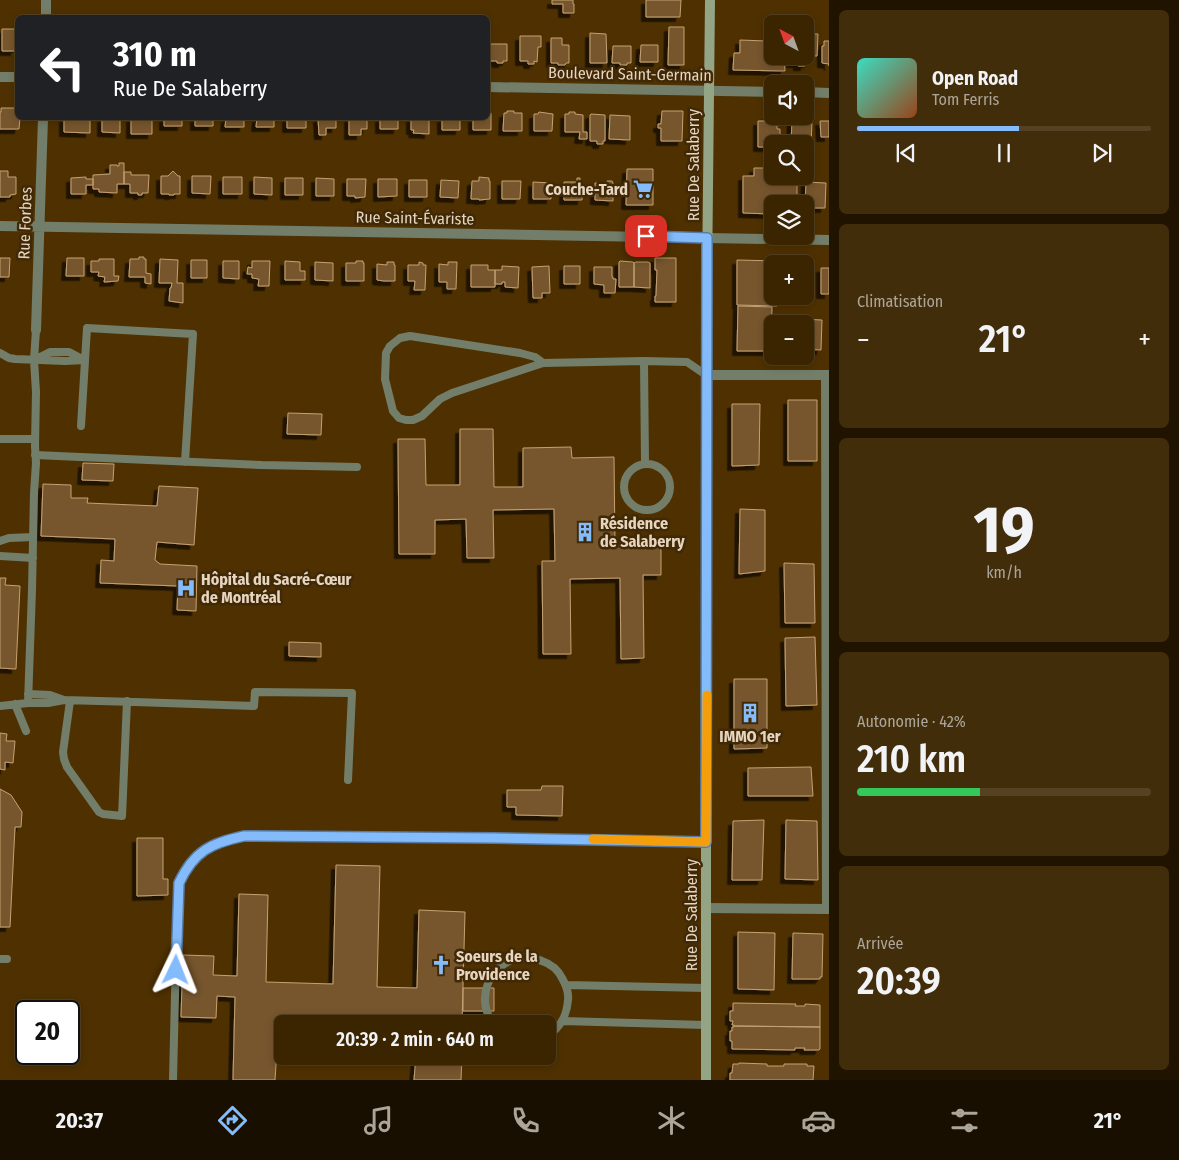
<!DOCTYPE html>
<html lang="fr">
<meta charset="utf-8">
<style>
:root{--surface:#3b2501;--page:#422d0b;--text:#f1f3f6;--muted:#aca599;--line:#544223;--accent:#84bcfb}
body{margin:0;font-family:"Fira Sans Condensed",sans-serif;background:var(--page);color:var(--text);height:100vh;display:flex;flex-direction:column;font-size:19px;white-space:nowrap}
*{box-sizing:border-box;margin:0}
p{font-size:16px;color:var(--muted)}
.icon{flex:none;width:28px;height:28px;fill:none;stroke:currentColor;stroke-width:2;stroke-linecap:round;stroke-linejoin:round}
.map{position:relative;flex:1;overflow:hidden}
.side{display:flex;flex-direction:column;gap:10px;padding:10px;background:#201401;width:350px}
.side>*{flex:none}
.guide{position:absolute;left:15px;top:15px;width:475px;height:105px;border-radius:8px;box-shadow:0 2px 8px #0003,0 0 0 1px var(--line);background:#202124;color:#fff;overflow:hidden}
.needle{width:32px;rotate:319deg}
.buttons{position:absolute;left:764px;top:15px;display:grid;gap:10px}
.buttons a{display:grid;place-items:center;width:50px;height:50px;border-radius:8px;background:var(--surface);box-shadow:0 2px 8px #0003,0 0 0 1px var(--line);font-size:25px}
.speed{position:absolute;left:15px;top:1000px;display:flex;gap:10px;font-size:25px;font-weight:700;text-align:center}
.speed>*{display:grid;place-content:center;width:65px;height:65px;border-radius:50%;background:var(--surface);box-shadow:0 2px 8px #0003,0 0 0 1px var(--line);line-height:1}
.speed .limit{border:2px solid #111;border-radius:8px;background:#fff;color:#111}
.pin{position:absolute;display:grid;place-items:center;width:42px;height:42px;color:#fff;margin:-21px;border-radius:10px;box-shadow:0 2px 8px #0006}
.me{position:absolute;width:55px;margin:-28px;rotate:2deg;stroke-linejoin:round;filter:drop-shadow(0 0 4px #0008)}
.turn{display:flex;align-items:center;gap:18px;height:105px;padding:0 15px;font-size:22px}
.turn .icon{width:65px;height:65px;stroke-width:2.5}
.turn b{display:block;font-size:35px;line-height:42px}
.big{font-size:38px;font-weight:600;line-height:1.1}
.side .widget{flex:1;display:flex;flex-direction:column;justify-content:center;gap:8px;min-width:0;padding:0 18px;border-radius:8px;background:var(--page)}
.side .dial{align-items:center;gap:0}
.dial b{font-size:65px;line-height:1}
.song{display:flex;align-items:center;gap:15px}
.cover{width:60px;height:60px;border-radius:8px;background:linear-gradient(135deg,hsl(170 70% 55%),hsl(20 70% 35%))}
.played{height:5px;border-radius:2px;background:linear-gradient(90deg,var(--accent) 55%,var(--line) 55%)}
.keys{display:flex;justify-content:space-around;direction:ltr}
.heat{display:flex;justify-content:space-between;align-items:center;font-size:28px;direction:ltr}
.charge{height:8px;border-radius:4px;background:linear-gradient(90deg,#34c759 42%,var(--line) 0)}
.trip{position:absolute;left:274px;top:1015px;width:282px;height:50px;border-radius:8px;background:var(--surface);box-shadow:0 2px 8px #0003,0 0 0 1px var(--line);font-weight:600;line-height:50px;text-align:center}
.tab-bar{display:flex;height:80px;justify-content:space-around;align-items:center;background:#180f00;color:var(--muted)}
.tab-bar .icon{width:35px;height:35px}
.tab-bar .active{color:var(--accent)}
.tab-bar b{font-size:22px;color:var(--text)}
main{display:flex;flex:1;min-height:0}
.map>svg:first-child{display:block}
</style>
<main>
<div class="map">
<svg width="829" height="1080" viewBox="0 0 829 1080">
<defs>
<filter id="shadow"><feDropShadow dx="-4.5" dy="4.5" stdDeviation="0" flood-color="#0009"/></filter>
</defs>
<rect width="100%" height="100%" fill="#4f3101"/>
<!-- building -->
<path fill="#77572d" stroke="#c4a175" filter="url(#shadow)" d="M552,0H573V4H574V13H563V4H552Z
M646,0H681L680,17H646Z
M669,27H684V65H668Z
M2,29H18V48H15V51H2Z
M590,33L606,34L607,63H590Z
M810,34H818L817,56H812V60H809V63H805V66H798V63H791V56H805V45H809Z
M520,36H541V47H538L537,62L534,61V64H528V61H520Z
M551,38H562V45H569V63H566L565,65H558V63H551Z
M740,40L766,41V53H772V56H784L785,71L733,70L734,53H740Z
M824,41H829V66V64L822,63V46H824Z
M489,44H507V61H503V63H497V61H489Z
M641,45H658V62H640Z
M613,46H631V63H627V65H620V63H612Z
M1,108H18V118H20L19,129H0V112H1Z
M507,111H514V113H522V131H503L504,113H507Z
M662,111H683L682,141H661V128H658V124H661Z
M539,112L553,114L552,131H534V114H538Z
M569,112H575V114L583,115V132H587V139H579L580,132H565V114H569Z
M488,113H491V130H473V118H488Z
M591,114L605,115V141H603V144H597V141H590V115Z
M610,115L630,116V140L609,139Z
M765,116H771V121H777V129H780V136L772,137V147H758V121H765Z
M64,118H90V133L64,132Z
M102,118H120V133L102,132Z
M131,118H152V134H131Z
M164,118H182V126H164Z
M195,118H213V126H195Z
M226,118H244V127H225Z
M257,118H274V127H256Z
M287,118H306V128H287Z
M318,118H336V128H326V135H319Z
M349,118H367V129H361V135H349Z
M380,118H398V129H380Z
M411,118H429V134L413,133L414,130H411Z
M442,118H460V130H442Z
M792,120L812,121L811,147H805V144H791Z
M820,121H829V137H821Z
M119,163H124V184H117V193L99,192V189H93V175L110,174V165H117V166H119Z
M754,168H772V176H797V204H772V214L743,213V176H754Z
M627,169H653V205H626Z
M0,171H8V177H16V194L10,195V197H0Z
M173,171L178,176H180V194H174V195H169V194H161V176H168Z
M124,172H131V175H149L148,193H142V195H138V193H130V184H124Z
M192,176H211L210,194L192,193Z
M86,177V179H93V185H86V194H71V178Z
M223,177H242V194H223Z
M254,177L272,178V195L254,194Z
M479,177L489,178V181H490V199L479,200V199H471L472,181H479Z
M285,178H303V195H285Z
M316,178L334,179V196H316Z
M577,178H580V182H582V200H564V182H577Z
M347,179H366L365,197L355,198V196H347Z
M378,179H397V196L378,197Z
M409,180H427V197H409Z
M441,180L459,181L458,198L440,197Z
M502,181H521L520,199H502Z
M607,181H612L613,183V201L595,200V183H607Z
M533,182L551,183V199H533Z
M806,182L826,183L825,208H805Z
M139,257H144V259H146V273L151,274V284L145,283V277H129L130,259H139Z
M0,258H10L9,277H0Z
M67,258H84V276H66Z
M655,258H676V302H655V296H656L657,270H655Z
M99,259H114V276H119L118,281L104,282L105,277L98,276L99,272H91V261H99Z
M160,259L178,260L177,283H183V303L169,301L170,288H171L172,283H159Z
M191,260H207V278H191Z
M737,260L779,261L778,264H772V296H777V306L737,305Z
M223,261H239V279L223,278Z
M252,261H270L269,286H258L259,279L252,278V274H247L248,267L252,268Z
M285,261L300,262V271H305V280H285Z
M356,261H363V263H364V281H346V263H356Z
M620,261L633,262L634,263V287H619V262Z
M315,262L333,263V281L315,280Z
M387,262H394V265H395V281H384L377,280V264L387,265Z
M419,262L423,263V265H426L425,290H414L415,281H408V265H419Z
M448,262H457L456,289H447V282H439V264L448,265Z
M636,262H648L650,263V288L634,287V263Z
M471,265H488V270H495V287H471Z
M805,265H813L814,266V292H808V295H805Z
M502,266L519,267L518,288L505,287V282H502V284H495V270H502Z
M549,266L550,293H542V298H533L532,267Z
M564,266H580V284H564Z
M594,267H612V277H613V279H616L615,293H604V285L594,284Z
M821,268H829V294H821Z
M738,306L772,307L771,351H737Z
M782,319H801V324H782Z
M801,319L822,320L821,350L805,349V324H801Z
M788,400H817V461H788Z
M732,404H760L759,465L732,466Z
M288,413L322,414L321,435L287,434Z
M460,429H493L494,487H523V448L571,447L572,458L614,457L615,545L661,544V575H643L644,658L621,659L620,578L570,579L571,654H543L542,561H555L554,509L493,510L494,558H467L466,519L435,520V554H399L398,439H425L426,485H460Z
M83,463L114,464L113,481L82,480Z
M43,484L71,485V498H88L87,503L157,506L159,486L198,488L194,545L157,542L155,560L160,564L197,566L196,611L177,610L178,586L100,583L101,560L114,561L115,539L41,536Z
M740,509L765,510V571L739,574Z
M784,563L814,564L815,623H785Z
M0,578H6L5,585L20,586L16,669L0,668Z
M815,637L817,705L786,706L785,638Z
M289,642L321,643V657L289,656Z
M734,679H767V748L734,749Z
M0,733L7,734L6,741H15L13,763L5,762V770L0,769Z
M811,767L813,796H748V768Z
M542,786H563L562,816L516,815V807H507V790H541Z
M0,789L11,795L22,812L21,827H15L10,927H0Z
M764,820L762,880H732L733,821Z
M786,820L817,821L818,880L785,879Z
M137,838H163V879H168V895L137,896Z
M336,865L380,866L377,987L417,988L419,910L465,912L462,1024H356L279,1020L275,1080H233L235,997L217,996L216,1018L181,1017L183,955L214,956L213,975L237,976L239,894L268,895L266,982L333,984Z
M738,932L775,933L774,990L738,989Z
M793,933L823,934L822,977H820V979H792Z
M463,988H494V1011H463Z
M733,1003L796,1004L795,1006H805V1004L820,1005V1027L734,1026V1025H732L733,1021H730V1011H733Z
M734,1026L820,1027V1049L819,1050H804L805,1048H795V1050L732,1049V1041H730V1031H732V1027H734Z
M416,1056H462L461,1080H414Z
M739,1063L767,1064V1066H784V1064H807V1066H814L813,1080H730V1073H732L733,1064H739Z"/>
<g fill="none" stroke-linecap="round" stroke-linejoin="round">
<!-- service -->
<path stroke="#737e6a" stroke-width="8" d="M0,353L9,358L15,359L65,361L85,360
M36,359L50,352H69L84,360
M644,361L645,464
M543,363L535,357L520,353L410,336L400,338L390,346L386,353L385,379L393,411L399,418L406,420H413L422,416L440,399L452,393L543,363L644,361L687,362L706,375
M825,375L826,909
M81,426L87,328L193,334L185,462
M0,439H35
M35,455L262,465L357,467
M624 487a23 23 0 1 1 46 0a23 23 0 1 1-46 0Z
M0,541L9,538L33,537
M0,556L33,558
M28,694L50,695L64,700
M70,701L63,752L64,759L67,767L99,812L103,814L122,816L127,701
M28,703L32,590L34,493L36,463L35,446L36,392L34,360L36,330
M15,704L26,731
M0,706L28,703H48L64,700L135,702L254,706L255,692L352,693L348,780
M0,959H7
M566,985L706,988
M562,1021L706,1025
M493,1024C469,989 503,945 542,961C551,964 558,970 562,978C566,985 569,992 568,1000C567,1015 560,1028 548,1035
M173,1080L176,953L179,883C194,851 211,842 244,835L495,838L706,842"/>
<!-- minor -->
<path stroke="#737e6a" stroke-width="10" d="M46,18V0
M0,77H18
M488,87L772,92
M805,92L829,93
M0,226L829,240
M36,330L43,118
M706,375H829
M706,908L829,909"/>
<!-- secondary -->
<path stroke="#93a585" stroke-width="10" d="M706,1080V375L710,0"/>
</g>
<g fill="none" stroke-linecap="round" stroke-linejoin="round">
<defs>
<path id="route" d="M176,970L179,883C194,851 211,843 244,836L495,838L706,842L707,238L646,236"/>
</defs>
<!-- route casing -->
<use href="#route" stroke="#567aa3" stroke-width="12"/>
<!-- route -->
<use href="#route" stroke="#84bcfb" stroke-width="9"/>
<!-- slow -->
<path stroke="#f59e0b" stroke-width="9" d="M593,839L706,842L707,695"/>
</g>
<!-- icons -->
<defs>
<symbol id="supermarket-bare" viewBox="-9 -9 18 18"><path d="M-6-5.5h2.5l.6 2H6L4.5 2H-2.5L-4.4-4H-6ZM-1.5 3.2a1.3 1.3 0 1 0 .1 0ZM3 3.2a1.3 1.3 0 1 0 .1 0Z" fill="#84bcfb" stroke="#402907" stroke-width="2.5" paint-order="stroke"/></symbol>
<symbol id="building-bare" viewBox="-9 -9 18 18"><path d="M-4-6H4V6H1V3H-1V6H-4ZM-2.5-4.3h1.7v1.8h-1.7ZM.8-4.3h1.7v1.8H.8ZM-2.5-1h1.7V.8h-1.7ZM.8-1h1.7V.8H.8Z" fill="#84bcfb" stroke="#402907" stroke-width="2.5" paint-order="stroke"/></symbol>
<symbol id="hospital-bare" viewBox="-9 -9 18 18"><path d="M-5-5h3v3.5h4V-5h3V5h-3V1.5h-4V5h-3Z" fill="#84bcfb" stroke="#402907" stroke-width="2.5" paint-order="stroke"/></symbol>
<symbol id="church-bare" viewBox="-9 -9 18 18"><path d="M-1.2-6h2.4v3.5h3.3v2.4h-3.3V6h-2.4V-.1h-3.3v-2.4h3.3Z" fill="#84bcfb" stroke="#402907" stroke-width="2.5" paint-order="stroke"/></symbol>
</defs>
<g fill-rule="evenodd">
<use href="#supermarket-bare" x="629" y="175" width="28" height="28"/>
<use href="#building-bare" x="571" y="518" width="28" height="28"/>
<use href="#hospital-bare" x="172" y="574" width="28" height="28"/>
<use href="#building-bare" x="736" y="699" width="28" height="28"/>
<use href="#church-bare" x="427" y="951" width="28" height="28"/>
</g>
<g text-anchor="middle" dominant-baseline="central" stroke-width="5" stroke-linejoin="round" paint-order="stroke">
<!-- street labels -->
<g font-size="16" fill="#e7d5bf" stroke="#402907">
<text transform="translate(630 74) rotate(1)">Boulevard Saint-Germain</text>
<text transform="translate(693 165) rotate(-90)">Rue De Salaberry</text>
<text transform="translate(415 218) rotate(1)">Rue Saint-Évariste</text>
<text transform="translate(25 223) rotate(-88)">Rue Forbes</text>
<text transform="translate(691 915) rotate(-90)">Rue De Salaberry</text>
</g>
<!-- poi labels -->
<g font-size="16" font-weight="bold" fill="#e7d5bf" stroke="#402907" text-anchor="start">
<text x="628" y="189" text-anchor="end">Couche-Tard</text>
<text x="600" y="523">Résidence<tspan x="600" dy="18">de Salaberry</tspan></text>
<text x="201" y="579">Hôpital du Sacré-Cœur<tspan x="201" dy="18">de Montréal</tspan></text>
<text x="750" y="736" text-anchor="middle">IMMO 1er</text>
<text x="456" y="956">Soeurs de la<tspan x="456" dy="18">Providence</tspan></text>
</g>
</g>
</svg>
<div class="buttons">
<a><svg class="needle" viewBox="-14 -14 28 28"><path d="M0-13l5 13h-10z" fill="#e53935"/><path d="M0 13l5-13h-10z" fill="#aca599"/></svg></a>
<a><svg class="icon" aria-label="sound" viewBox="0 0 24 24"><path d="M4 9h4l5-4v14l-5-4H4zM17 9q2 3 0 6"/></svg></a>
<a><svg class="icon" aria-label="search" viewBox="0 0 24 24"><circle cx="10" cy="10" r="6"/><path d="M15 15l6 6"/></svg></a>
<a><svg class="icon" aria-label="layers" viewBox="0 0 24 24"><path d="M12 4l9 5-9 5-9-5zM3 14l9 5 9-5"/></svg></a>
<a>+</a>
<a>−</a>
</div>
<div class="speed"><div class="limit">20</div></div>
<div class="pin" style="left:646px;top:236px;background:#d93025"><svg class="icon" aria-label="arrive" viewBox="0 0 24 24"><path d="M6 21V4h12l-3 4 3 4H6"/></svg></div>
<svg class="me" style="left:176px;top:970px" viewBox="-20 -20 40 40"><path d="M0-17L14 15 0 8-14 15z" fill="#84bcfb" stroke="#fff" stroke-width="4"/></svg>
<div class="trip">20:39 · 2 min · 640 m</div>
<div class="guide">
<div class="turn"><svg class="icon" aria-label="left" viewBox="0 0 24 24"><path d="M17 20v-9H6M10 6l-5 5 5 5"/></svg><div><b>310 m</b>Rue De Salaberry</div></div>
</div>
</div>
<section class="side">
<div class="widget">
<div class="song"><i class="cover"></i><div><b>Open Road</b><p>Tom Ferris</p></div></div>
<div class="played"></div>
<div class="keys"><svg class="icon" aria-label="previous" viewBox="0 0 24 24"><path d="M18 5L8 12l10 7zM5 5v14"/></svg><svg class="icon" aria-label="pause" viewBox="0 0 24 24"><path d="M8 5v14M16 5v14"/></svg><svg class="icon" aria-label="next" viewBox="0 0 24 24"><path d="M6 5l10 7-10 7zM19 5v14"/></svg></div>
</div>
<div class="widget"><p>Climatisation</p>
<div class="heat"><a>−</a><b class="big">21°</b><a>+</a></div>
</div>
<div class="widget dial"><b>19</b><p>km/h</p></div>
<div class="widget"><p>Autonomie · 42%</p><b class="big">210 km</b><div class="charge"></div></div>
<div class="widget"><p>Arrivée</p><b class="big">20:39</b></div>
</section>
</main>
<nav class="tab-bar">
<b>20:37</b>
<svg class="icon active" aria-label="directions" viewBox="0 0 24 24"><path d="M12 3l9 9-9 9-9-9zM9 14v-3h6M13 9l2 2-2 2"/></svg>
<svg class="icon" aria-label="music" viewBox="0 0 24 24"><path d="M9 18V5l10-2v13"/><circle cx="6" cy="18" r="3"/><circle cx="16" cy="16" r="3"/></svg>
<svg class="icon" aria-label="phone" viewBox="0 0 24 24"><path d="M5 4h4l2 5-3 2q2 4 5 5l2-3 5 2v4C11 20 4 13 5 4z"/></svg>
<svg class="icon" aria-label="climate" viewBox="0 0 24 24"><path d="M12 3v18M4 7l16 10M4 17L20 7"/></svg>
<svg class="icon" aria-label="car" viewBox="0 0 24 24"><path d="M5 17H2v-5l4-1 3-4h7l3 4 3 1v5h-3M9 17h6M6 11h13"/><circle cx="7" cy="17" r="2"/><circle cx="17" cy="17" r="2"/></svg>
<svg class="icon" aria-label="filters" viewBox="0 0 24 24"><path d="M4 7h16M4 17h16"/><circle cx="9" cy="7" r="2"/><circle cx="15" cy="17" r="2"/></svg>
<b>21°</b>
</nav>
